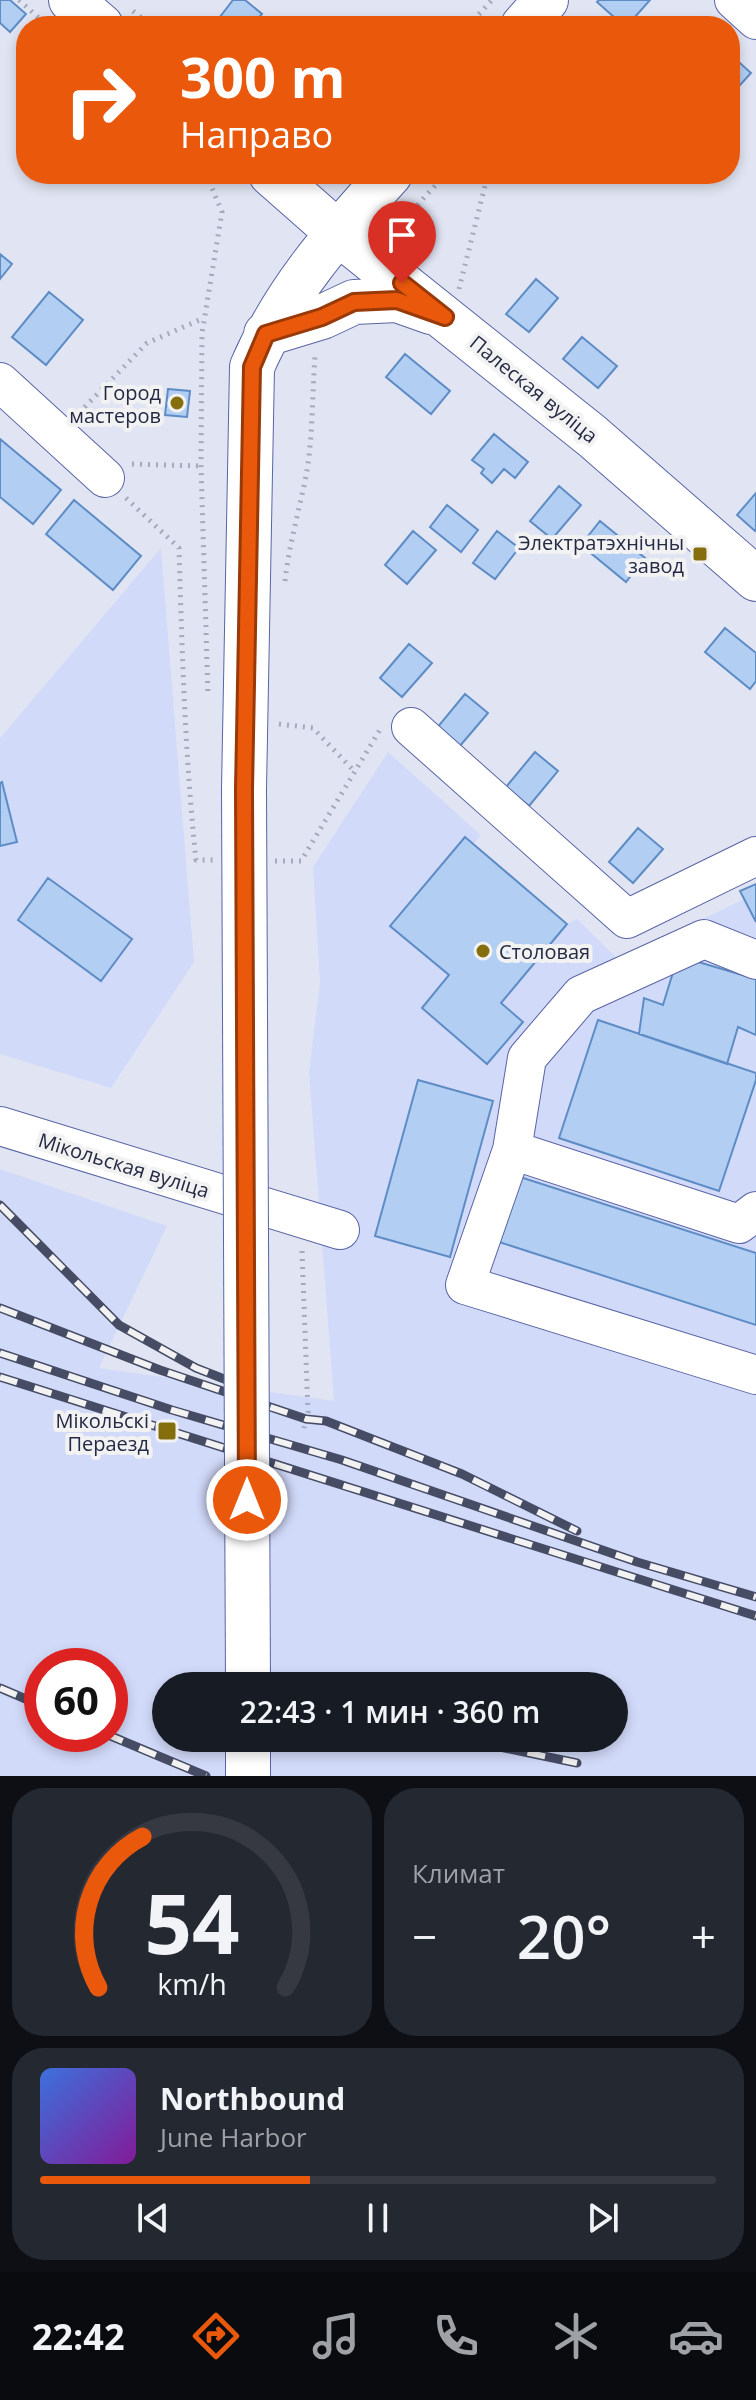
<!DOCTYPE html>
<html lang="ru">
<meta charset="utf-8">
<style>
:root{--surface:#171b24;--page:#242831;--text:#f1f3f6;--muted:#9ea1a6;--line:#363941;--accent:#ea580c}
body{margin:0;font-family:"Open Sans",sans-serif;background:var(--page);color:var(--text);height:100vh;display:flex;flex-direction:column;font-size:30px;white-space:nowrap}
*{box-sizing:border-box;margin:0}
p{font-size:26px;color:var(--muted)}
.icon{flex:none;width:44px;height:44px;fill:none;stroke:currentColor;stroke-width:2;stroke-linecap:round;stroke-linejoin:round}
.map{position:relative;height:1776px;overflow:hidden}
.side{display:flex;flex-direction:column;gap:12px;padding:12px;background:#0d0f14;flex:1}
.side>*{flex:none}
.top-card{position:absolute;left:16px;top:16px;width:724px;height:168px;border-radius:32px;box-shadow:0 4px 12px #0003;background:#ea580c;color:#fff;overflow:hidden}
.speed{position:absolute;left:24px;top:1648px;display:flex;gap:16px;font-size:40px;font-weight:700;text-align:center}
.speed>*{display:grid;place-content:center;width:104px;height:104px;border-radius:50%;background:var(--surface);box-shadow:0 4px 12px #0003;line-height:1}
.speed .limit{border:12px solid #d22;background:#fff;color:#111}
.pin{position:absolute;display:grid;place-items:center;width:68px;height:68px;color:#fff;margin:-82px -34px;border-radius:50% 50% 50% 0;rotate:-45deg;box-shadow:0 0 8px #0007}
.pin .icon{rotate:45deg}
.me{position:absolute;width:88px;margin:-44px;rotate:0deg;stroke-linejoin:round;filter:drop-shadow(0 0 6px #0008)}
.turn{display:flex;align-items:center;gap:28px;height:168px;padding:0 32px;font-size:36px}
.turn .icon{width:104px;height:104px;stroke-width:2.5}
.turn b{display:block;font-size:56px;line-height:68px}
.big{font-size:60px;font-weight:600;line-height:1.1}
.side .widget{flex:1;display:flex;flex-direction:column;justify-content:center;gap:12px;min-width:0;padding:0 28px;border-radius:32px;background:var(--page)}
.side .dial{align-items:center;gap:0}
.dial svg{height:208px;overflow:visible;fill:none;stroke:var(--line);stroke-width:7;stroke-linecap:round;text-anchor:middle}
.dial text{fill:var(--text);stroke:none}
.song{display:flex;align-items:center;gap:24px}
.cover{width:96px;height:96px;border-radius:12px;background:linear-gradient(135deg,hsl(220 70% 55%),hsl(290 70% 35%))}
.played{height:8px;border-radius:4px;background:linear-gradient(90deg,var(--accent) 40%,var(--line) 40%)}
.keys{display:flex;justify-content:space-around;direction:ltr}
.heat{display:flex;justify-content:space-between;align-items:center;font-size:44px;direction:ltr}
.side .tiles{flex:1;display:grid;gap:12px;grid-template-columns:1fr 1fr}
.widget:last-child{grid-column:span 2}
.trip{position:absolute;left:152px;top:1672px;width:476px;height:80px;border-radius:40px;background:var(--surface);box-shadow:0 4px 12px #0003;font-weight:600;line-height:80px;text-align:center}
.tab-bar{display:flex;height:128px;justify-content:space-around;align-items:center;background:#090b0e;color:var(--muted)}
.tab-bar .icon{width:56px;height:56px}
.tab-bar .on{color:var(--accent)}
.tab-bar b{font-size:36px;color:var(--text)}
.map>svg:first-child{display:block}
</style>
<div class="map">
<svg width="756" height="1776" viewBox="0 0 756 1776">
<rect width="100%" height="100%" fill="#e1e5f3"/>
<!-- built -->
<path fill="#d2dafa" fill-rule="evenodd" d="M161,548L194,962L111,1088L0,1054V738Z
M388,752L481,835L473,845L567,924L577,919L619,960L744,899L756,884V1776H0V1169L167,1226L99,1368L334,1401L309,1072L320,983L313,867ZM42,1666H110V1734H42ZM166,1686H614V1738H166Z"/>
<!-- building -->
<path fill="#b2cff3" stroke="#5e8cc5" stroke-width="2" d="M0,0H10L26,14L10,32L0,23Z
M233,0H245L262,14L252,26H213Z
M599,0H650L627,26H624L597,2Z
M730,54L751,73L730,96Z
M0,254L12,264L0,279Z
M536,279L558,298L529,332L506,314Z
M49,292L83,320L46,365L12,337Z
M582,337L617,366L598,388L563,359Z
M405,354L450,391L431,414L386,377Z
M168,389L190,391L187,417L165,415Z
M494,434L528,462L515,478L504,469L492,483L481,473L484,469L472,460Z
M0,439L61,490L33,524L0,497Z
M559,486L581,505L552,539L530,521Z
M756,493V529L755,531L737,515Z
M74,500L141,556L113,590L46,534Z
M447,505L478,530L461,552L430,527Z
M600,521L645,558L626,582L581,545Z
M413,531L436,550L407,584L385,565Z
M497,531L519,548L495,579L473,563Z
M725,628L756,653V681L750,689L705,652Z
M409,644L432,663L402,697L380,678Z
M465,694L488,713L459,747L436,729Z
M535,752L558,771L529,806L506,787Z
M2,782L17,842L0,846V783Z
M638,828L663,849L633,883L609,862Z
M465,837L567,924L501,1003L523,1022L487,1064L422,1008L449,975L390,926Z
M48,878L132,939L101,981L18,920Z
M756,884V922L740,891Z
M678,956L756,979V1035L738,1027L727,1064L639,1034L644,998L663,1005Z
M598,1020L756,1073V1080L719,1191L559,1138Z
M418,1080L493,1101L450,1257L375,1236Z
M517,1176L756,1253V1325L496,1241Z"/>
<g fill="none" stroke-linecap="round" stroke-linejoin="round">
<defs>
<path id="minor" d="M734,0L756,20
M0,382L105,478
M411,727L627,919L756,856
M756,960L704,939L581,995L527,1058L512,1150L739,1224L756,1211
M0,1126L340,1230
M512,1150L465,1285L756,1375"/>
<path id="major" d="M71,0L101,26
M523,26L546,0
M271,174L338,233L592,436L756,579
M266,334L322,317L354,302L397,300L431,312
M244,789L252,367C285,290 335,235 390,174
M248,1738V1776"/>
</defs>
<!-- minor casing -->
<use href="#minor" stroke="#5965a4" stroke-width="40"/>
<!-- major casing -->
<use href="#major" stroke="#5965a4" stroke-width="46"/>
<!-- path -->
<path stroke="#a4a9bb" stroke-width="5" stroke-dasharray="2 6" stroke-linecap="butt" d="M19,0L41,20
M133,11L151,26
M468,26L492,0
M206,174L222,212L202,333L201,466L208,696
M405,242C400,216 431,192 446,174
M459,289L488,174
M79,413L147,343L204,318
M132,464L201,466
M126,498L179,548C182,652 185,756 196,860H213
M285,581C289,545 299,511 306,476C313,438 312,396 315,357L318,354
M279,724L313,728L354,771
M275,861H301L381,728
M302,1251L308,1412L304,1428"/>
<!-- minor -->
<use href="#minor" stroke="#fff" stroke-width="38"/>
<!-- major -->
<use href="#major" stroke="#fff" stroke-width="44"/>
<defs>
<path id="rail" d="M0,1205L119,1325L196,1368L242,1386
M0,1308L160,1370L306,1419L326,1421L462,1474L577,1531
M0,1353L172,1410L342,1460L637,1562L756,1597
M0,1377L756,1616
M0,1688L42,1706
M106,1734L206,1776
M457,1738L577,1763"/>
</defs>
<!-- rail casing -->
<use href="#rail" stroke="#474c65" stroke-width="9"/>
<!-- rail -->
<use href="#rail" stroke="#f2f2f2" stroke-width="6" stroke-dasharray="18" stroke-linecap="butt"/>
<defs>
<path id="major-bridge" d="M244,789L248,1686"/>
</defs>
<!-- major-bridge casing -->
<use href="#major-bridge" stroke="#5965a4" stroke-width="46" stroke-linecap="butt"/>
<!-- major-bridge -->
<use href="#major-bridge" stroke="#fff" stroke-width="44"/>
</g>
<g fill="none" stroke-linecap="round" stroke-linejoin="round">
<defs>
<path id="route" d="M247,1500L244,789L252,367L266,334L322,317L354,302L397,300L445,317L402,283"/>
</defs>
<!-- route casing -->
<use href="#route" stroke="#983908" stroke-width="20"/>
<!-- route -->
<use href="#route" stroke="#ea580c" stroke-width="14"/>
</g>
<!-- markers -->
<g fill="#856f0d" stroke="#f2f2f2" stroke-width="3">
<circle cx="177" cy="403" r="8"/>
<rect x="692" y="546" width="16" height="16" rx="4"/>
<circle cx="483" cy="951" r="8"/>
<rect x="157" y="1421" width="20" height="20" rx="4"/>
</g>
<g text-anchor="middle" dominant-baseline="central" stroke-width="8" stroke-linejoin="round" paint-order="stroke">
<!-- street labels -->
<g font-size="20" fill="#242a45" stroke="#f2f2f2">
<text transform="translate(534 389) rotate(39)">Палеская вуліца</text>
<text transform="translate(124 1165) rotate(17)">Мікольская вуліца</text>
</g>
<!-- poi labels -->
<g font-size="20" fill="#242a45" stroke="#f2f2f2" text-anchor="end">
<text x="161" y="392">Город<tspan x="161" dy="23">мастеров</tspan></text>
<text x="684" y="542">Электратэхнічны<tspan x="684" dy="23">завод</tspan></text>
<text x="499" y="951" text-anchor="start">Столовая</text>
<text x="149" y="1420">Мікольскі<tspan x="149" dy="23">Пераезд</tspan></text>
</g>
</g>
</svg>
<div class="speed"><div class="limit">60</div></div>
<div class="pin" style="left:402px;top:283px;background:#d93025"><svg class="icon" aria-label="arrive" viewBox="0 0 24 24"><path d="M6 21V4h12l-3 4 3 4H6"/></svg></div>
<svg class="me" style="left:247px;top:1500px" viewBox="-20 -20 40 40"><circle r="17" fill="#ea580c" stroke="#fff" stroke-width="3"/><path d="M0-11L8 9 0 5-8 9z" fill="#fff"/></svg>
<div class="trip">22:43 · 1 мин · 360 m</div>
<div class="top-card">
<div class="turn"><svg class="icon" aria-label="right" viewBox="0 0 24 24"><path d="M7 20v-9h11M14 6l5 5-5 5"/></svg><div><b>300 m</b>Направо</div></div>
</div>
</div>
<section class="side">
<div class="tiles">
<div class="widget dial"><svg viewBox="0 0 100 80">
<path d="M14 69A42 42 0 1 1 86 69"/>
<path d="M14 69A42 42 0 0 1 31 11" stroke="#ea580c"/>
<text x="50" y="56" font-size="32" font-weight="700">54</text>
<text x="50" y="72" font-size="11">km/h</text>
</svg></div>
<div class="widget"><p>Климат</p>
<div class="heat"><a>−</a><b class="big">20°</b><a>+</a></div>
</div>
<div class="widget">
<div class="song"><i class="cover"></i><div><b>Northbound</b><p>June Harbor</p></div></div>
<div class="played"></div>
<div class="keys"><svg class="icon" aria-label="previous" viewBox="0 0 24 24"><path d="M18 5L8 12l10 7zM5 5v14"/></svg><svg class="icon" aria-label="pause" viewBox="0 0 24 24"><path d="M8 5v14M16 5v14"/></svg><svg class="icon" aria-label="next" viewBox="0 0 24 24"><path d="M6 5l10 7-10 7zM19 5v14"/></svg></div>
</div>
</div>
</section>
<nav class="tab-bar">
<b>22:42</b>
<svg class="icon on" aria-label="directions" viewBox="0 0 24 24"><path d="M12 3l9 9-9 9-9-9zM9 14v-3h6M13 9l2 2-2 2"/></svg>
<svg class="icon" aria-label="music" viewBox="0 0 24 24"><path d="M9 18V5l10-2v13"/><circle cx="6" cy="18" r="3"/><circle cx="16" cy="16" r="3"/></svg>
<svg class="icon" aria-label="phone" viewBox="0 0 24 24"><path d="M5 4h4l2 5-3 2q2 4 5 5l2-3 5 2v4C11 20 4 13 5 4z"/></svg>
<svg class="icon" aria-label="climate" viewBox="0 0 24 24"><path d="M12 3v18M4 7l16 10M4 17L20 7"/></svg>
<svg class="icon" aria-label="car" viewBox="0 0 24 24"><path d="M5 17H2v-5l4-1 3-4h7l3 4 3 1v5h-3M9 17h6M6 11h13"/><circle cx="7" cy="17" r="2"/><circle cx="17" cy="17" r="2"/></svg>
</nav>
